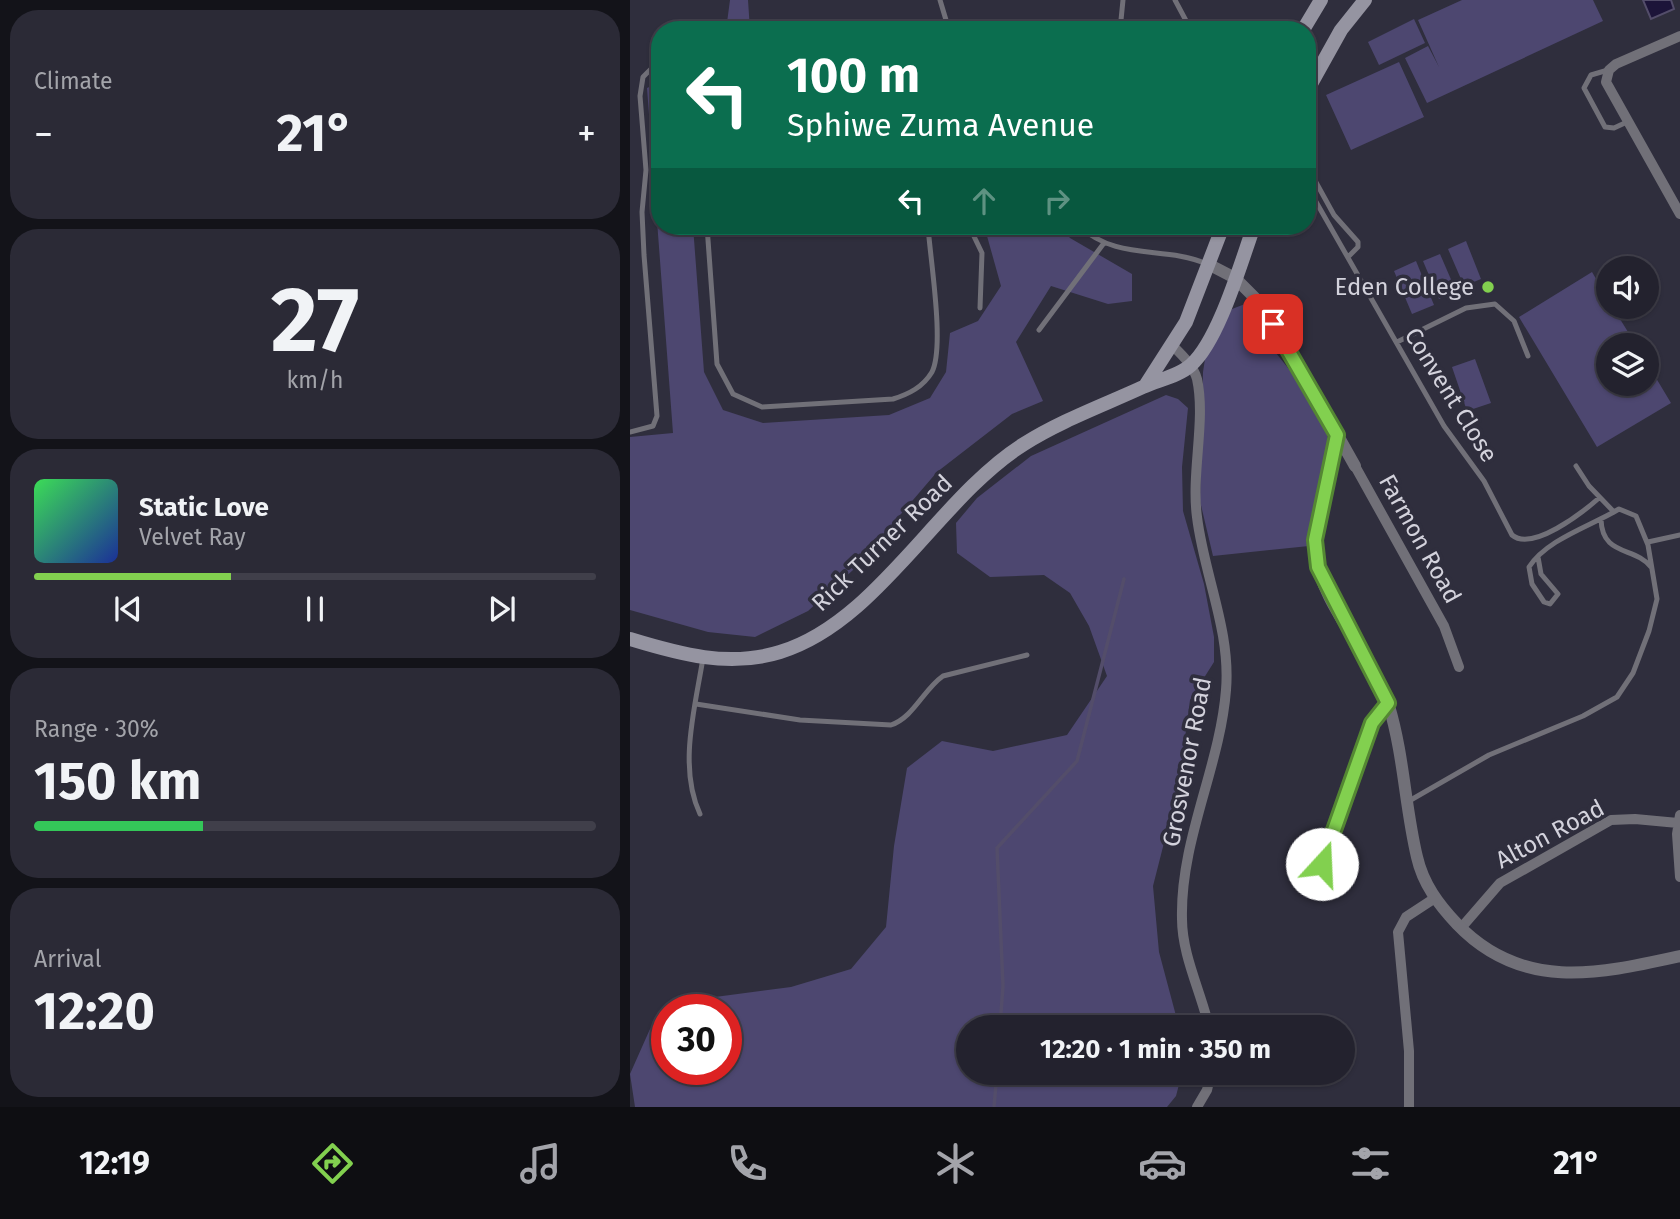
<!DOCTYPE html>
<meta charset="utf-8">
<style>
:root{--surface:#23222e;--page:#2b2a36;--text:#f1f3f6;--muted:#a3a4aa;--line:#403f4a;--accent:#82d04f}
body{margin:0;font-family:"Fira Sans",sans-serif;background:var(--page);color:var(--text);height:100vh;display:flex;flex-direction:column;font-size:26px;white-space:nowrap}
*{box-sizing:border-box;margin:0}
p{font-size:23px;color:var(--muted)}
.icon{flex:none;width:38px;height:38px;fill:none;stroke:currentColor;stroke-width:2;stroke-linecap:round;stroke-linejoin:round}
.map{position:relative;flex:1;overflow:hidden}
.details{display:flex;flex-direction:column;gap:10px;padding:10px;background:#131319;width:630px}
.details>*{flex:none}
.guide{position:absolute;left:21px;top:21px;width:665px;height:214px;border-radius:28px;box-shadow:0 2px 5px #0004,0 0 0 2px var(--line);background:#0b6e4f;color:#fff;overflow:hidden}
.fabs{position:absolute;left:966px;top:256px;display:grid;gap:14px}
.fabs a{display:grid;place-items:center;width:63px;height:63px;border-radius:50%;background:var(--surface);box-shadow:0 2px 5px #0004,0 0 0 2px var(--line);font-size:35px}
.speed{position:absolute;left:21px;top:994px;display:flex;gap:14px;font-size:35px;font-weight:700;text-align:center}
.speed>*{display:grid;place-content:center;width:91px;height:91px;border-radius:50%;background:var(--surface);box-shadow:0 2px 5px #0004,0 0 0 2px var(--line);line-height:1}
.speed .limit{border:10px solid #d22;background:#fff;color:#111}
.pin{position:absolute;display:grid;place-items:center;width:60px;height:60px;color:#fff;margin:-30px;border-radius:14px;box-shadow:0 4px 10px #0006}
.me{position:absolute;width:77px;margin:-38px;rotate:20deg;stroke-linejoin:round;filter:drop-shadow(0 0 5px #0008)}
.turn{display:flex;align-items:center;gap:24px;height:147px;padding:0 21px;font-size:32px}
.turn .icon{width:91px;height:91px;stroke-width:2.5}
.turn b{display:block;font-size:49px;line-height:60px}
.lanes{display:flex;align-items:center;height:66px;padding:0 21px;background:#0003;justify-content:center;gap:35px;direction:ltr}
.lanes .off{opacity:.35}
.big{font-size:52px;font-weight:700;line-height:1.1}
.details .tile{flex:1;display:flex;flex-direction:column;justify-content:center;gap:10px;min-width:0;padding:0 24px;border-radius:28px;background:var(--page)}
.details .dial{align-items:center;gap:0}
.dial b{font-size:91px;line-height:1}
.song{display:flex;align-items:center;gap:21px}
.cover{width:84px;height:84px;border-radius:10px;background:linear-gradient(135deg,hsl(130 70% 55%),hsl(230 70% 35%))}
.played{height:7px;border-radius:4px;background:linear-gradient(90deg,var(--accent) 35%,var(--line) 35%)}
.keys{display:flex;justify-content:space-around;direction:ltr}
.heat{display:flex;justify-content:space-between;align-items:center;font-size:38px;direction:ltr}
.charge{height:10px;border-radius:5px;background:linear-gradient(90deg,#34c759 30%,var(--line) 0)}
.trip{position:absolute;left:326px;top:1015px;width:399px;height:70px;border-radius:35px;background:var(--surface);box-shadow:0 2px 5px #0004,0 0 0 2px var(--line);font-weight:700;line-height:70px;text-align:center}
.dock{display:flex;height:112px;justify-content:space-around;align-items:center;background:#0e0e12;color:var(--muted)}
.dock .icon{width:49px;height:49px}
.dock .selected{color:var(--accent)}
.dock b{font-size:32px;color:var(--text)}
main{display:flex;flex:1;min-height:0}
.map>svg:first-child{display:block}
</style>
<main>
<section class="details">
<div class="tile"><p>Climate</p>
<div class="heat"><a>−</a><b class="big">21°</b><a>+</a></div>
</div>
<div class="tile dial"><b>27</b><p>km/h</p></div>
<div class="tile">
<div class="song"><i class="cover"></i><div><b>Static Love</b><p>Velvet Ray</p></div></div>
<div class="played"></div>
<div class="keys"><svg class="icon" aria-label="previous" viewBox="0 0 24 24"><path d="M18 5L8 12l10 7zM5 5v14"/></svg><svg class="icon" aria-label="pause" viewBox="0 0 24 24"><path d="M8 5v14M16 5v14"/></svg><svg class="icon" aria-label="next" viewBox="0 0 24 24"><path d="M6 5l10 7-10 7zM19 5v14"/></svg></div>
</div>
<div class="tile"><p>Range · 30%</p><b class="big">150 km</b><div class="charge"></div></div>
<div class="tile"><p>Arrival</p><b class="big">12:20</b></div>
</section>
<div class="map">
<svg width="1050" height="1107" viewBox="0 0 1050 1107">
<rect width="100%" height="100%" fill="#2f2e3d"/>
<!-- green -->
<path fill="#4d4770" d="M100,0H118L120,30H96Z
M832,0H963L973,21L797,103L775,58L798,46L809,67L788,20Z
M784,19L795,43L749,65L738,42Z
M769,62L794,117L721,150L696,95Z
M30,82V226H63L74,372L93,410L133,423L259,415L300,398L316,372L320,333L348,321L371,286L357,236L349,226H429L440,238L502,274V301L478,304L421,286L386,342L413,401L382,414L307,472L223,570L178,611L125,637L78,632L0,610V437L43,433L17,88Z
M836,241L851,279L834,286L818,249Z
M810,254L826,291L809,299L793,261Z
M786,261L804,305L782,314L764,271Z
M962,272L978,299V306H982L1006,345H978V383H1017V363L1041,403L967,447L889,317Z
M615,304L634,338L674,388L698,431L695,474L679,546L583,556L570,501L573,372L575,359L602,309Z
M845,359L861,403L837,411L822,367Z
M536,395L548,399L558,408L552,467L553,511L574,584L584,637V662L560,700L549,784L523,886L529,952L549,1027H338V1073H552L546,1096L537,1107H5L0,1074L20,1029L37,1021V1069H96V1010H59L85,997L161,987L221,969L256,927L264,846L277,768L312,741L363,751L437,735L477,676L459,626L440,593L414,575L360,577L327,553L326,523L347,498L401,456Z"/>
<!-- water -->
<path fill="#1c1439" stroke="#534d6a" stroke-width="2" d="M1013,0H1041L1044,9L1021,19Z"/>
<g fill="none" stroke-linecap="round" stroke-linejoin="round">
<!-- stream -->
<path stroke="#534d6a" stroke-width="3.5" d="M370,1027L373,986L367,848L447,761L494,579
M364,1107L367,1073"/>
<!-- service -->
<path stroke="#717078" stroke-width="5" d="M310,0L319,30
M545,0L561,30
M490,30L493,0
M978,70L961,75L954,88L975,127L984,128L997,122
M677,166L704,215L728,242V247L718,257
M677,186L814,426L854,481L882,535C902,552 952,513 969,498
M77,226L87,364L103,394L132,407L263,399C279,394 293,387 302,372C315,346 300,258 298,226
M339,226L352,253L350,308
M449,226C489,262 533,245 577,264
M409,330L474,243
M767,342L836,308L865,304L884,321L898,356
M0,432L23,426L27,416L14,255L12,212L16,170L10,96L13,77L24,66L30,65
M946,466L959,486L984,512
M971,519C972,557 1005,546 1021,567
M1018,542L1050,535
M66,704L170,720L261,725C284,717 293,690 313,676L397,655
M779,801L859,755L953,716L987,697L1003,673L1019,631L1027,599L1018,545L1006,516L989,509C961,526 917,539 899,567L902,584L914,602L920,604L928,594L911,574L908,557
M70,814C48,767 65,708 73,658"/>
<!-- minor -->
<path stroke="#717078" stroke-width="10" d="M1050,36L986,64L979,70L976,82L1050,214
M542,345C552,355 563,365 567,379C576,420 561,473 567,517C574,575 601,631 596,690C590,767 550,840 552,919C552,955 571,992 579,1027
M725,466L814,626L829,667
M1050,815L1047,834L1050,877
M692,864L742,723L758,703
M831,928L870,883L981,820L1005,819L1048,823
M567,1107L577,1090L581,1073
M779,1107V1051L768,932L776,917L805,898"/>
<!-- tertiary -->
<path stroke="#717078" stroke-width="12" d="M578,264L605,278L634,307L707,434C701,470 683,519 686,554C689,602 744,657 759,706C774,756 775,807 787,857C793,884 809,905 827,924C892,992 969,974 1050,956
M707,434L725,466"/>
<!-- secondary -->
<path stroke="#9594a1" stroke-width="14" d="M673,30L691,0
M677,91L711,30L735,0
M515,386L556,322L593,226
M0,639C49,654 99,668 150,652C248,622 308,498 394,444C430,421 474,405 513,387C528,380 549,376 561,365C589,340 611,262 624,226"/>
</g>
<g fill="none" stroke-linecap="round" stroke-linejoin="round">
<defs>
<path id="route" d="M643,324L707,435L685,540L688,567L758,703L742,723L692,864"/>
</defs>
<!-- route casing -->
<use href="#route" stroke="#548733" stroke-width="18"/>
<!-- route -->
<use href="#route" stroke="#82d04f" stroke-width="12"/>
</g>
<!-- markers -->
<circle fill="#82d04f" stroke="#2f2e3d" stroke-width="2.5" cx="858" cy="287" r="7"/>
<g text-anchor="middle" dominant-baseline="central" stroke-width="7" stroke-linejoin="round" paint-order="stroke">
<!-- poi labels -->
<g font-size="24" fill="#d3d2dc" stroke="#2f2e3d" text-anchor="end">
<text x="844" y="287">Eden College</text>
</g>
<!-- street labels -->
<g font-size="24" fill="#d3d2dc" stroke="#2f2e3d">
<text transform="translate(821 395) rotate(58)">Convent Close</text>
<text transform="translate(790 539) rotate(61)">Farmon Road</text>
<text transform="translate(252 543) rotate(-44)">Rick Turner Road</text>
<text transform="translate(557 762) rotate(-79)">Grosvenor Road</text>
<text transform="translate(920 834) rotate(-28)">Alton Road</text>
</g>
</g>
</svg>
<div class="fabs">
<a><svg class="icon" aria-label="sound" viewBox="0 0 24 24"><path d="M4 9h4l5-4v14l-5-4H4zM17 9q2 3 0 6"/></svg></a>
<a><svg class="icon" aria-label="layers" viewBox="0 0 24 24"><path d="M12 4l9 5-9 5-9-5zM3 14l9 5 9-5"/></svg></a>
</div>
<div class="speed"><div class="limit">30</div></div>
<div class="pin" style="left:643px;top:324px;background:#d93025"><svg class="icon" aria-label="arrive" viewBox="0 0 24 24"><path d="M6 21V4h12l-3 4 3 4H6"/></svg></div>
<svg class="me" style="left:692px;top:864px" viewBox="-20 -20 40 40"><circle r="19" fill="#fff"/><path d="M0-13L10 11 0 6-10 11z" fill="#82d04f"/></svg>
<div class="trip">12:20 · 1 min · 350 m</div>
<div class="guide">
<div class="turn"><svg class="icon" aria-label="left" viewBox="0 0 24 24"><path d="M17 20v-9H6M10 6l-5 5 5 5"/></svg><div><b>100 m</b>Sphiwe Zuma Avenue</div></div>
<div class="lanes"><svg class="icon" aria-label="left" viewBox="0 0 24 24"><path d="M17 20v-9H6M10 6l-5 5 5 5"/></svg><svg class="icon off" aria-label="ahead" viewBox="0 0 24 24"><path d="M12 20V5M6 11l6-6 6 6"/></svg><svg class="icon off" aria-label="right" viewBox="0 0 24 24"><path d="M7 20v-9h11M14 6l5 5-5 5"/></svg></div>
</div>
</div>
</main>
<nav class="dock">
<b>12:19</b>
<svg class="icon selected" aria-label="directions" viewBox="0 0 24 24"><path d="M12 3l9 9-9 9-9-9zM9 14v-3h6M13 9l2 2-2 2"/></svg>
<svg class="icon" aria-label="music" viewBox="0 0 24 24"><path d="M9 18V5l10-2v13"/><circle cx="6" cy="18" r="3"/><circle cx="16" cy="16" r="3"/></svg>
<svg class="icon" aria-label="phone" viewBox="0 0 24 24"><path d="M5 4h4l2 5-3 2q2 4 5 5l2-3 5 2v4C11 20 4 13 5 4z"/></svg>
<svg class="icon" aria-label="climate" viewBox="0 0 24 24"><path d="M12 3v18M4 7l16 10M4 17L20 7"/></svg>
<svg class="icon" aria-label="car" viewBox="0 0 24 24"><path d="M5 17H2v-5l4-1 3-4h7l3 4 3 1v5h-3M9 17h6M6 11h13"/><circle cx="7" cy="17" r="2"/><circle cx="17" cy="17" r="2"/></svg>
<svg class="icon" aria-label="filters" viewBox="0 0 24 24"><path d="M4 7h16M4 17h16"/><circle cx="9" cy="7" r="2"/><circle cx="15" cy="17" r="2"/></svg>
<b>21°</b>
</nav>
